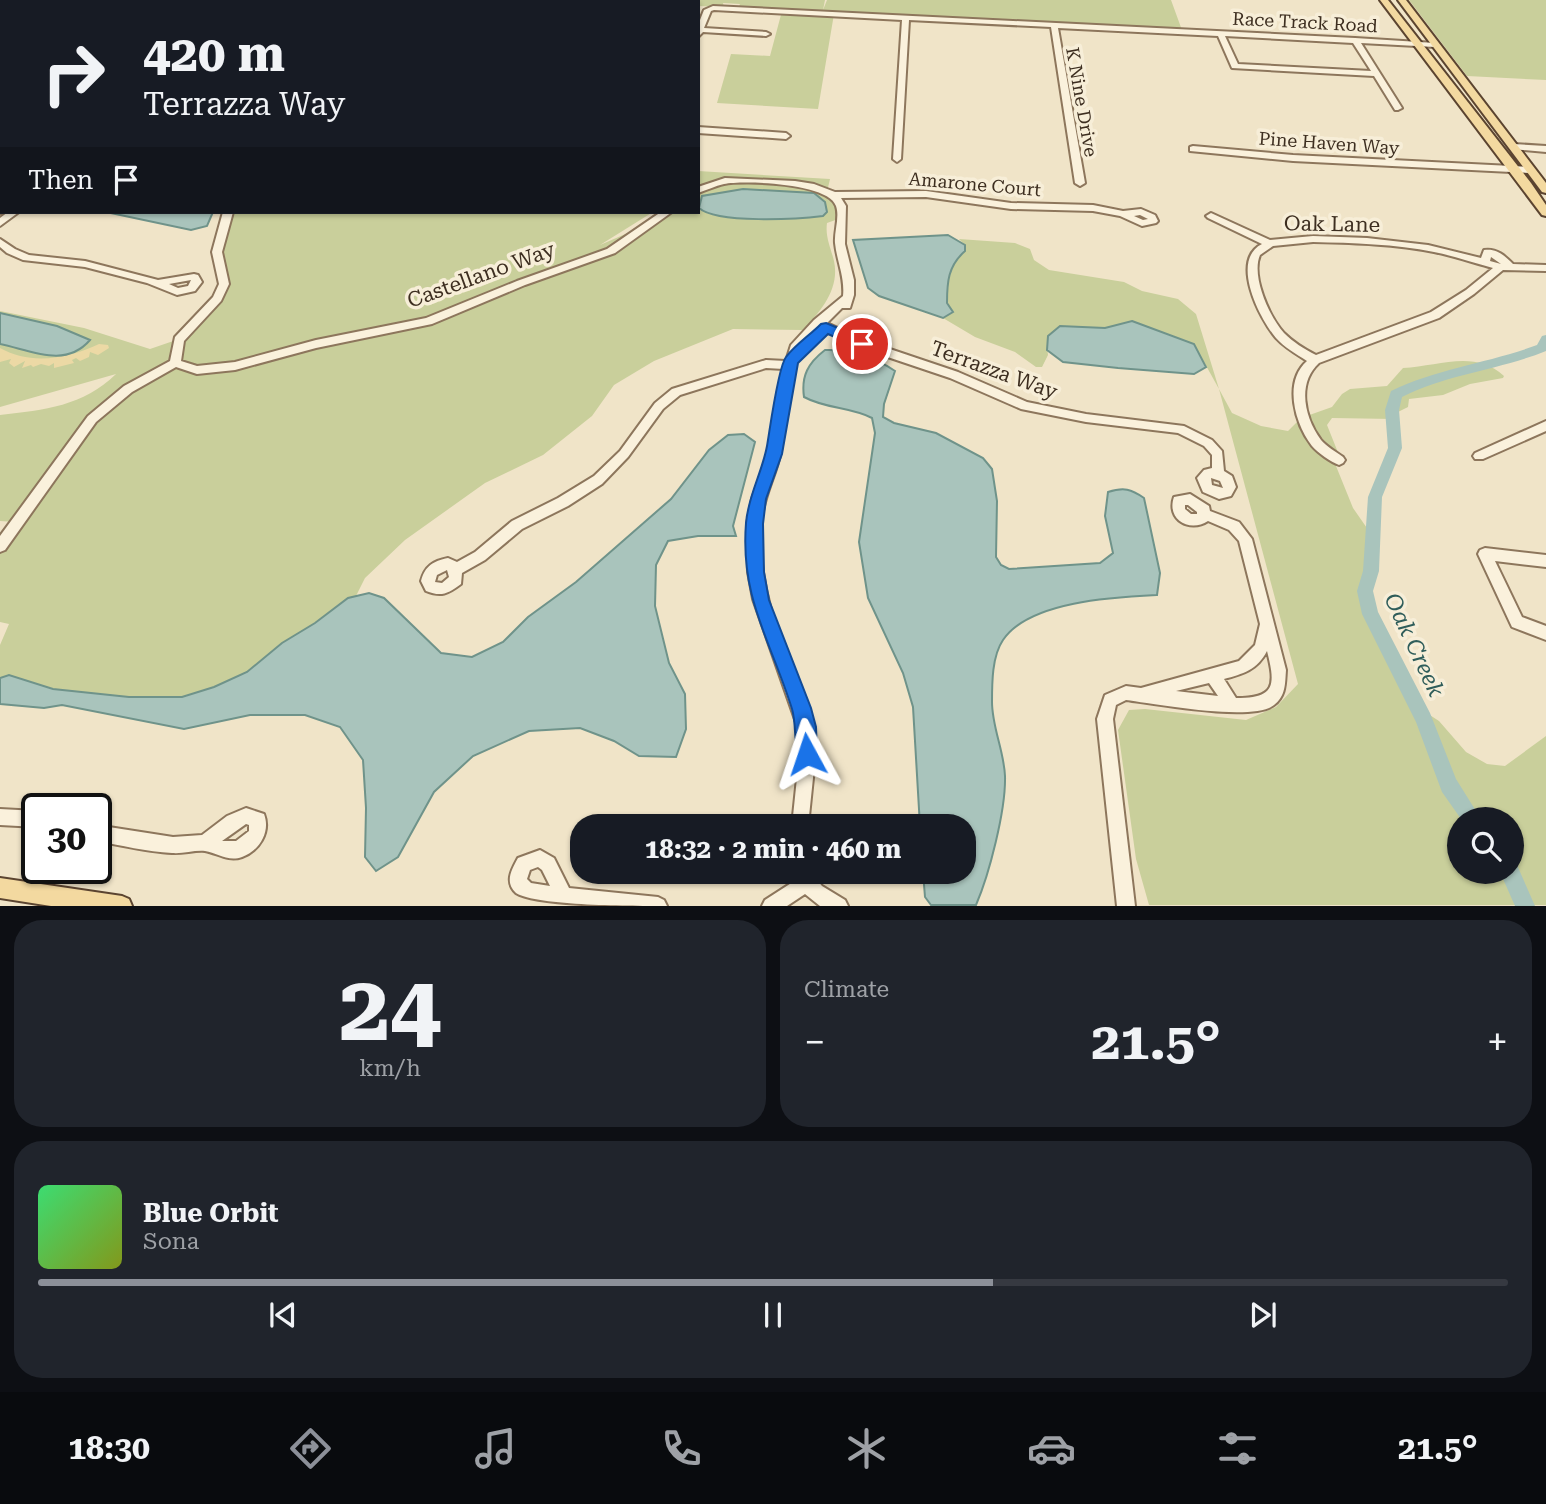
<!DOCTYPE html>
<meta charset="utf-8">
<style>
:root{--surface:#171b24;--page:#20242c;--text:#f1f3f6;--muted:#9ea1a6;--line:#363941;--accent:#8c9099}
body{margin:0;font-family:"Roboto Serif",serif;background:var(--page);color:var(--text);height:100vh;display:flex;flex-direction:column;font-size:26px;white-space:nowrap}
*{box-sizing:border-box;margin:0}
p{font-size:23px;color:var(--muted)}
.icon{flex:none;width:38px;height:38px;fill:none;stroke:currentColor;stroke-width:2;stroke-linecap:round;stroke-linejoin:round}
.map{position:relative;height:906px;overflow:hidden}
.sheet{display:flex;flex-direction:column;gap:14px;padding:14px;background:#0d0f14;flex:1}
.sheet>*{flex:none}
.guide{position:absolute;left:0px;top:0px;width:700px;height:214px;box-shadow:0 2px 5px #0004;background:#171b24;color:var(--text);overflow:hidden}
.buttons{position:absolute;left:1447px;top:807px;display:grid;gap:14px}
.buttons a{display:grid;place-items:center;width:77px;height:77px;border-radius:50%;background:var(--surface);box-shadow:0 2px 5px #0004;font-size:35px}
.speed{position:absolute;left:21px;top:793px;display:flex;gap:14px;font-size:35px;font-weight:700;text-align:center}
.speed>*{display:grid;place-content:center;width:91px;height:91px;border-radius:50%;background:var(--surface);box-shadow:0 2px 5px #0004;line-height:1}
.speed .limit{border:4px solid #111;border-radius:10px;background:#fff;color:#111}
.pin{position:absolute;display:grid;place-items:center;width:60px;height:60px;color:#fff;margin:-30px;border:4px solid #fff;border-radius:50%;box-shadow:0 2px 7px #0007}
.me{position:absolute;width:77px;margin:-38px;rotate:355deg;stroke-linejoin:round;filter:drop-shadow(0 0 5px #0008)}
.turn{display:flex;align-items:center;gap:24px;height:147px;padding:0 28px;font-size:32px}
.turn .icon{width:91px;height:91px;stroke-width:2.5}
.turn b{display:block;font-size:49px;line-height:60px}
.then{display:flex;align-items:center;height:66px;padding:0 28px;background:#0003;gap:14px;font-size:26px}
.big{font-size:52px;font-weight:700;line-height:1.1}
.sheet .tile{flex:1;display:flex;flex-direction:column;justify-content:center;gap:10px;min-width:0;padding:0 24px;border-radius:28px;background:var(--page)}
.sheet .dial{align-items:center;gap:0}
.dial b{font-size:91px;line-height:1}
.song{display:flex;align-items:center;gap:21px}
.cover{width:84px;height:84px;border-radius:10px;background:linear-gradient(135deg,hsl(140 70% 55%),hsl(70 70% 35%))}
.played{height:7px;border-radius:4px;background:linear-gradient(90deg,var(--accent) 65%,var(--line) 65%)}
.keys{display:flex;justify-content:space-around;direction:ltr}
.heat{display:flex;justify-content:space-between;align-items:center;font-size:38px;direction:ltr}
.sheet .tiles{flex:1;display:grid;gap:14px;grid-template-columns:1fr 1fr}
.tile:last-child{grid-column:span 2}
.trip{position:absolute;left:570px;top:814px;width:406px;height:70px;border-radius:28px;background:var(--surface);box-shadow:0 2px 5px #0004;font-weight:700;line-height:70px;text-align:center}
.menu{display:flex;height:112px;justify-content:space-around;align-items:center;background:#090b0e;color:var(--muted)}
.menu .icon{width:49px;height:49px}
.menu .selected{color:var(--accent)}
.menu b{font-size:32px;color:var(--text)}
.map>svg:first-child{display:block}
</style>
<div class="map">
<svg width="1546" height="906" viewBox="0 0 1546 906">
<rect width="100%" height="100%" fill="#f0e4c8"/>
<!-- green -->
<path fill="#c9cf9b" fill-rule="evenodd" d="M599,0H825L823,10L827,0H1171L1183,33L834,14L818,109L717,103L731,54L770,56L782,11L738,8L740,4L723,3L724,7L698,6V1H696Z
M1409,0H1546V80L1467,76Z
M698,171L830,179L827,192L839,205L841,218L827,223C825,237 831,248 834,261C840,289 821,311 803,330L733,329L654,361L614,385L592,416L543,455L485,483L405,540L365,578L356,596L348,598L315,623L282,643L247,672L214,687L182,697H129L53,689L8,675L0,678V645L9,624L0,622V542L15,522L0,521V415C45,410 83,406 116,374L0,407V311L84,328L150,349L182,338L219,293L222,212H653L600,245L653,222L665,212H698Z
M959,239L1015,243L1030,249L1034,260L1049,270L1124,282L1142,291L1178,299L1196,314L1219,389L1232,413L1261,426L1288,431L1301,418L1332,407L1342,394L1350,389L1387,386L1403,368C1439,366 1475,349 1504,376L1503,378L1470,384L1443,395L1409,399L1408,407L1394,414L1393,419L1332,418L1327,425L1339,455L1336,466L1353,508L1369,531L1374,542L1370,598L1382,632L1410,695L1422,710L1439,721L1466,752L1487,764L1505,766L1546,736V905H1149L1136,859L1118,730L1129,710L1145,709L1246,720L1276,707L1298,684L1219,389L1194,344L1132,321L1105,328L1060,326L1047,346L1048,355L1042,367H1036L1015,352L975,337L943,318L953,312C937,291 952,263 965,245ZM1460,819H1512V872H1460Z"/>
<!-- sand -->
<path fill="#ecd9a5" d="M99,344L108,345L109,348L98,355L90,352L89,357L80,361L76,358L72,360L74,363L54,368V363L49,366L41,364L33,367L31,365L22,368L25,361L14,367L9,363L11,359L0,362V348C32,366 69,358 99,344Z"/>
<!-- water -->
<path fill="#a9c4bc" stroke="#6f938a" stroke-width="2" d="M743,189L814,193L825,202L827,212L823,216C798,219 717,224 699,208L702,196Z
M106,212H213L207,226L191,230Z
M948,235L965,245V251C948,266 947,282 947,303L953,312L943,318L879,296L868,288L853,240Z
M0,313L57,326L90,340C65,369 30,350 0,344Z
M1132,321L1194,344L1206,367L1194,374L1118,368L1063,362L1047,350L1048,336L1060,326L1105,328Z
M825,350C847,349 877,358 895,371L884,404L883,417L894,423L936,433L983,458L992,469L997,501L996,557L1001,565L1009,569L1100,563L1113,553L1105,516L1108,492C1124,487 1131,489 1144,498L1160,573L1157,595C1115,597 1029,601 1003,640C992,656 992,683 992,702C992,727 1004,751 1005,776C1006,810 989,875 976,905H931L925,897L923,872H964V826H920L913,707L903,673L868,598L859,542L875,433L872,418C851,407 826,409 804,397C801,376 808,363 825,350Z
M744,434L755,442L733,526L736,536H698L668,541L656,565L655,606L669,663L685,694L686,729L676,757L639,756L614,741L580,728L529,731L473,756L434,792L398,857L376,871L365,857L366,808L363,760L340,727L305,715H250L184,729L62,705L44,708L0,704V678L9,675L53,689L129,697H182L214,687L247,672L282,643L315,623L348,598L369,593L384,598L441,653L472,657L503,642L528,617L576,582L671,499L709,450L728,435Z"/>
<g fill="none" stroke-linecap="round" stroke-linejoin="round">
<!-- river -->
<path fill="#a9c4bc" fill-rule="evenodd" d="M1546,335V351C1499,370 1447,374 1402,397L1399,410L1402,448L1382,497L1379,571L1373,591L1378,612L1430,713L1456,779L1481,819H1461L1442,792L1416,722L1362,614L1357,591L1363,571L1368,497L1388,448L1385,410L1391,391C1438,368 1489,363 1537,345L1542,336Z
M1512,863L1517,865L1535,906H1515L1500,872H1512Z"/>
<defs>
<path id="minor" d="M86,0H98L83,2Z
M129,0L141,2H131Z
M363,0H371L362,2Z
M713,6L1355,38L1435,43L1439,45L1435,47L1361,43L1402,108L1398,110H1395L1374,76L1232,68L1218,36L1058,28L1085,183L1080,186L1075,183L1051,27L909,20L901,159L897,162L893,159L902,20L714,10L711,11L704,28L766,32L770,34L766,36L703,32L698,37V25L704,10ZM1225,36L1353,43L1371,71L1238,64Z
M0,15H2L0,20Z
M698,127L786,133L790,136L786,139L698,133Z
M1514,144L1546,146V152L1511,149V145Z
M1193,146L1293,155L1531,167L1535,170L1531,173L1293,161L1190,151V147Z
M725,178L795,181L814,184L835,192L926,191L1011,203L1093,205L1123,211L1141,209L1155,215L1158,221L1156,223L1142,226L1120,216L1093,211L1011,209L926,197L841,198L846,206L845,244L854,280V295L850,308H842L827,323L866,341L958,372L1027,402L1086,414L1184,426L1212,440L1222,451L1224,471L1232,476L1236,487L1231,496L1219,499L1203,492L1197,478L1204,470L1212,468V455L1204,446L1178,433L1086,422L1021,409L950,378L858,347L828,332C820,340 802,353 797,361C788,375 784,431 781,451C776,476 763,497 761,523C755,593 790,663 814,728L816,749L808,826H792L800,749L798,728L753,599L748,572L747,524L752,499L768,454L784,369L766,368L680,395L663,409L628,457L602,484L568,506L522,529L485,560L462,573L461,584C448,594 441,597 426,591L421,581C425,566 433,561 448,558L457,562L475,552L512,521L558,498L594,476L620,451L655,403L672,389L766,360L786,361L791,345L814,320L843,296C845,277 837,262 835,243C834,232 840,217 836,206C829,183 744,180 724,184C715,186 707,190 698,193V187ZM1140,215L1148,219L1143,220L1134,216ZM1211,478L1220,481L1223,488L1212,485ZM447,570L449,577L442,583L435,582L437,575Z
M2,206V212H4L0,213V207Z
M8,212H19L0,226V218Z
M223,212H233L222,252L229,284L221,301L184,341L181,361L197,366L235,362L316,340L426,318L517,281L607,249L661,212H672L615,253L525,285L432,324L316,348L235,370L197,374L176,367L132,392L96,422L5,550L0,552V536L88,416L124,386L170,361L175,337L213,297L219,284L212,252Z
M1211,213L1270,240L1313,236L1367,238L1428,245L1481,258L1484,250C1497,248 1505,256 1513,264L1546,265V271L1503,270L1474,294L1439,318L1319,363C1297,383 1304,417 1321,440C1326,446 1336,452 1343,457L1345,460L1343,463L1339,465C1331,462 1318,453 1312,446C1295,424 1283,382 1307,361C1296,354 1284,347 1276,338C1259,318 1230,260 1262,244L1208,218L1206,216ZM1313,242C1353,243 1395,244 1434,252C1454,256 1474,263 1493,268L1466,290L1431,312L1316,355C1304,349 1293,342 1284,333C1269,316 1251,276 1260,255L1273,246ZM1491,257L1501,264L1490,261Z
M0,239L15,249L29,255L85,261L158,280L194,274L198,275L202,282L195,291L177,295L147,283L85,267L23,260L7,253L0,247ZM191,280L188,286L178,288L169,284Z
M1546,421V431L1483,459H1475L1473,456L1475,453Z
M1190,494L1209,506L1210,511L1239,522L1252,539L1286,670C1285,683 1286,696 1274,705C1253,722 1156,704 1126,700L1116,705L1113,719L1135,906H1117L1097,719L1105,695L1126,686L1141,688L1239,661L1255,645L1260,624L1239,541L1229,530L1208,521C1190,533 1166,520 1174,497ZM1185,505H1188L1197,512V514H1191L1185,509ZM1267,651C1276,686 1275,698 1236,698L1224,679C1243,674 1257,670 1267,651ZM1209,683L1218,696L1176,691Z
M1485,548L1546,555V567L1495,561L1522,617L1546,626V640L1512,627L1478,554L1480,550Z
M246,808L264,814C271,832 259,851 242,857C228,862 217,853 205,851C194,850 183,854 172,853C147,852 121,845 96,841V825L173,837L202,835L227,816ZM246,824L249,825V831L236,841H222Z
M0,809L37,811V827L0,825Z
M540,850L554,858L569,888L658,897L664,900L667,906C636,906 536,906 516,893C504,882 512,869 518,858ZM538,867L542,870L550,886L531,883L527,879L530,870Z
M792,872H810L822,886L845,900L848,906H820L805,894L787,906H762L765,900L796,880Z"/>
<path id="major" d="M1380,0H1388L1531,183L1546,205V216L1542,215Z
M1398,0H1406L1546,183V193L1542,192Z
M0,878L122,896L129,899L132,906H51L0,898Z"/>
</defs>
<!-- minor casing -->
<use href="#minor" stroke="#8d765c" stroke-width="4"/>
<!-- major casing -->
<use href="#major" stroke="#5b4430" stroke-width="4"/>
<!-- minor -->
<use href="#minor" fill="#faf1dc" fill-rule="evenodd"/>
<!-- major -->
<use href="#major" fill="#f3d9a0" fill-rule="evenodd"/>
</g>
<!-- route -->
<path fill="#1a73e8" stroke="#114b97" stroke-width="2" d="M826,323L867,340L870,344L862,349L828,334L798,363L782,454L766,499L763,524L764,572L769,600L811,708L816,727L817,754L815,761L807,764L800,761C793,745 797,726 792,709C771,641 740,599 746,523C748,496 762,473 767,446C770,429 778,367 786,357C795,345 810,335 821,324Z"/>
<g text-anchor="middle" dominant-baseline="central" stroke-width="7" stroke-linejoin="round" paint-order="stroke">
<!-- far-street labels -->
<g font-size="18" fill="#3d2e20" stroke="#f7eed8">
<text transform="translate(1305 22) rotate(3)">Race Track Road</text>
<text transform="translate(1082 102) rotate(80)">K Nine Drive</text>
<text transform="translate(1329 143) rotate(4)">Pine Haven Way</text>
<text transform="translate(975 184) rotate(5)">Amarone Court</text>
</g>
<!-- street labels -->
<g font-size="21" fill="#3d2e20" stroke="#f7eed8">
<text transform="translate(1332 224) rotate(1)">Oak Lane</text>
<text transform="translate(481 275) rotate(-20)">Castellano Way</text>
<text transform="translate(994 370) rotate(20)">Terrazza Way</text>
</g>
<!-- water labels -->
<g font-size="23" font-style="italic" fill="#2f5d5a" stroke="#f7eed8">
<text transform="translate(1414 645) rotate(65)">Oak Creek</text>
</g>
</g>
</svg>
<div class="buttons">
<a><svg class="icon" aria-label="search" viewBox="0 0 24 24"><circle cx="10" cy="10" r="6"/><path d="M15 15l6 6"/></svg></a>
</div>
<div class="speed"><div class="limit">30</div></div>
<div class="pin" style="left:862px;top:344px;background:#d93025"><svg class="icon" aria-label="arrive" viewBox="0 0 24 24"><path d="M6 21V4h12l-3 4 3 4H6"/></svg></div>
<svg class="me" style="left:807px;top:754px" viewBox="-20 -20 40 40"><path d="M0-17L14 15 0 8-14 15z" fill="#1a73e8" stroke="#fff" stroke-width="4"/></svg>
<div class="trip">18:32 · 2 min · 460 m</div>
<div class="guide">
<div class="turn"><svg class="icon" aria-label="right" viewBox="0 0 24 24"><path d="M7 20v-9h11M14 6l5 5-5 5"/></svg><div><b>420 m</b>Terrazza Way</div></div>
<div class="then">Then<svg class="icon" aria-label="arrive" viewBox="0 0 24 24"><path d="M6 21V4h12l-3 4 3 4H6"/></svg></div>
</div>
</div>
<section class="sheet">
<div class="tiles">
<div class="tile dial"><b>24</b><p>km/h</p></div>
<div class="tile"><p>Climate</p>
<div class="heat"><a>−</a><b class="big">21.5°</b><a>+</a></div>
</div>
<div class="tile">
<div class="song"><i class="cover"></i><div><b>Blue Orbit</b><p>Sona</p></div></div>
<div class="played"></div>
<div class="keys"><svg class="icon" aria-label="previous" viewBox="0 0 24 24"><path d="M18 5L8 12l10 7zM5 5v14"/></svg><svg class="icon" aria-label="pause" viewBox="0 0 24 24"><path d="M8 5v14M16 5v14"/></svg><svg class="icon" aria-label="next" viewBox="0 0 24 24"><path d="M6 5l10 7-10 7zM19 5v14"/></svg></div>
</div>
</div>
</section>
<nav class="menu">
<b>18:30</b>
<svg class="icon selected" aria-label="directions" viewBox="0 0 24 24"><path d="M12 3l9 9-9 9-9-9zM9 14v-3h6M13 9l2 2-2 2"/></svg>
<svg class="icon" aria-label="music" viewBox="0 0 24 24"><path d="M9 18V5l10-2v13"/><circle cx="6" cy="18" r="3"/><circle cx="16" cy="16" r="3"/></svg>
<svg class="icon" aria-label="phone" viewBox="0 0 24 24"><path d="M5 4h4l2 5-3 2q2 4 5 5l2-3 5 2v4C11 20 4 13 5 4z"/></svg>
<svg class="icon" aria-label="climate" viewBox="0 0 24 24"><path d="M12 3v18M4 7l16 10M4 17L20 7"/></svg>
<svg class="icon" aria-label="car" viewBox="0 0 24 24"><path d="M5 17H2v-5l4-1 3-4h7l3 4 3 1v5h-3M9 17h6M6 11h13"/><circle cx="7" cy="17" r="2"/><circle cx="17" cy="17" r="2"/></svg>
<svg class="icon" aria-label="filters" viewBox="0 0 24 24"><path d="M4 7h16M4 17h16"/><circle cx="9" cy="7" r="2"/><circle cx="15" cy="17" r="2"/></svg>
<b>21.5°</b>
</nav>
